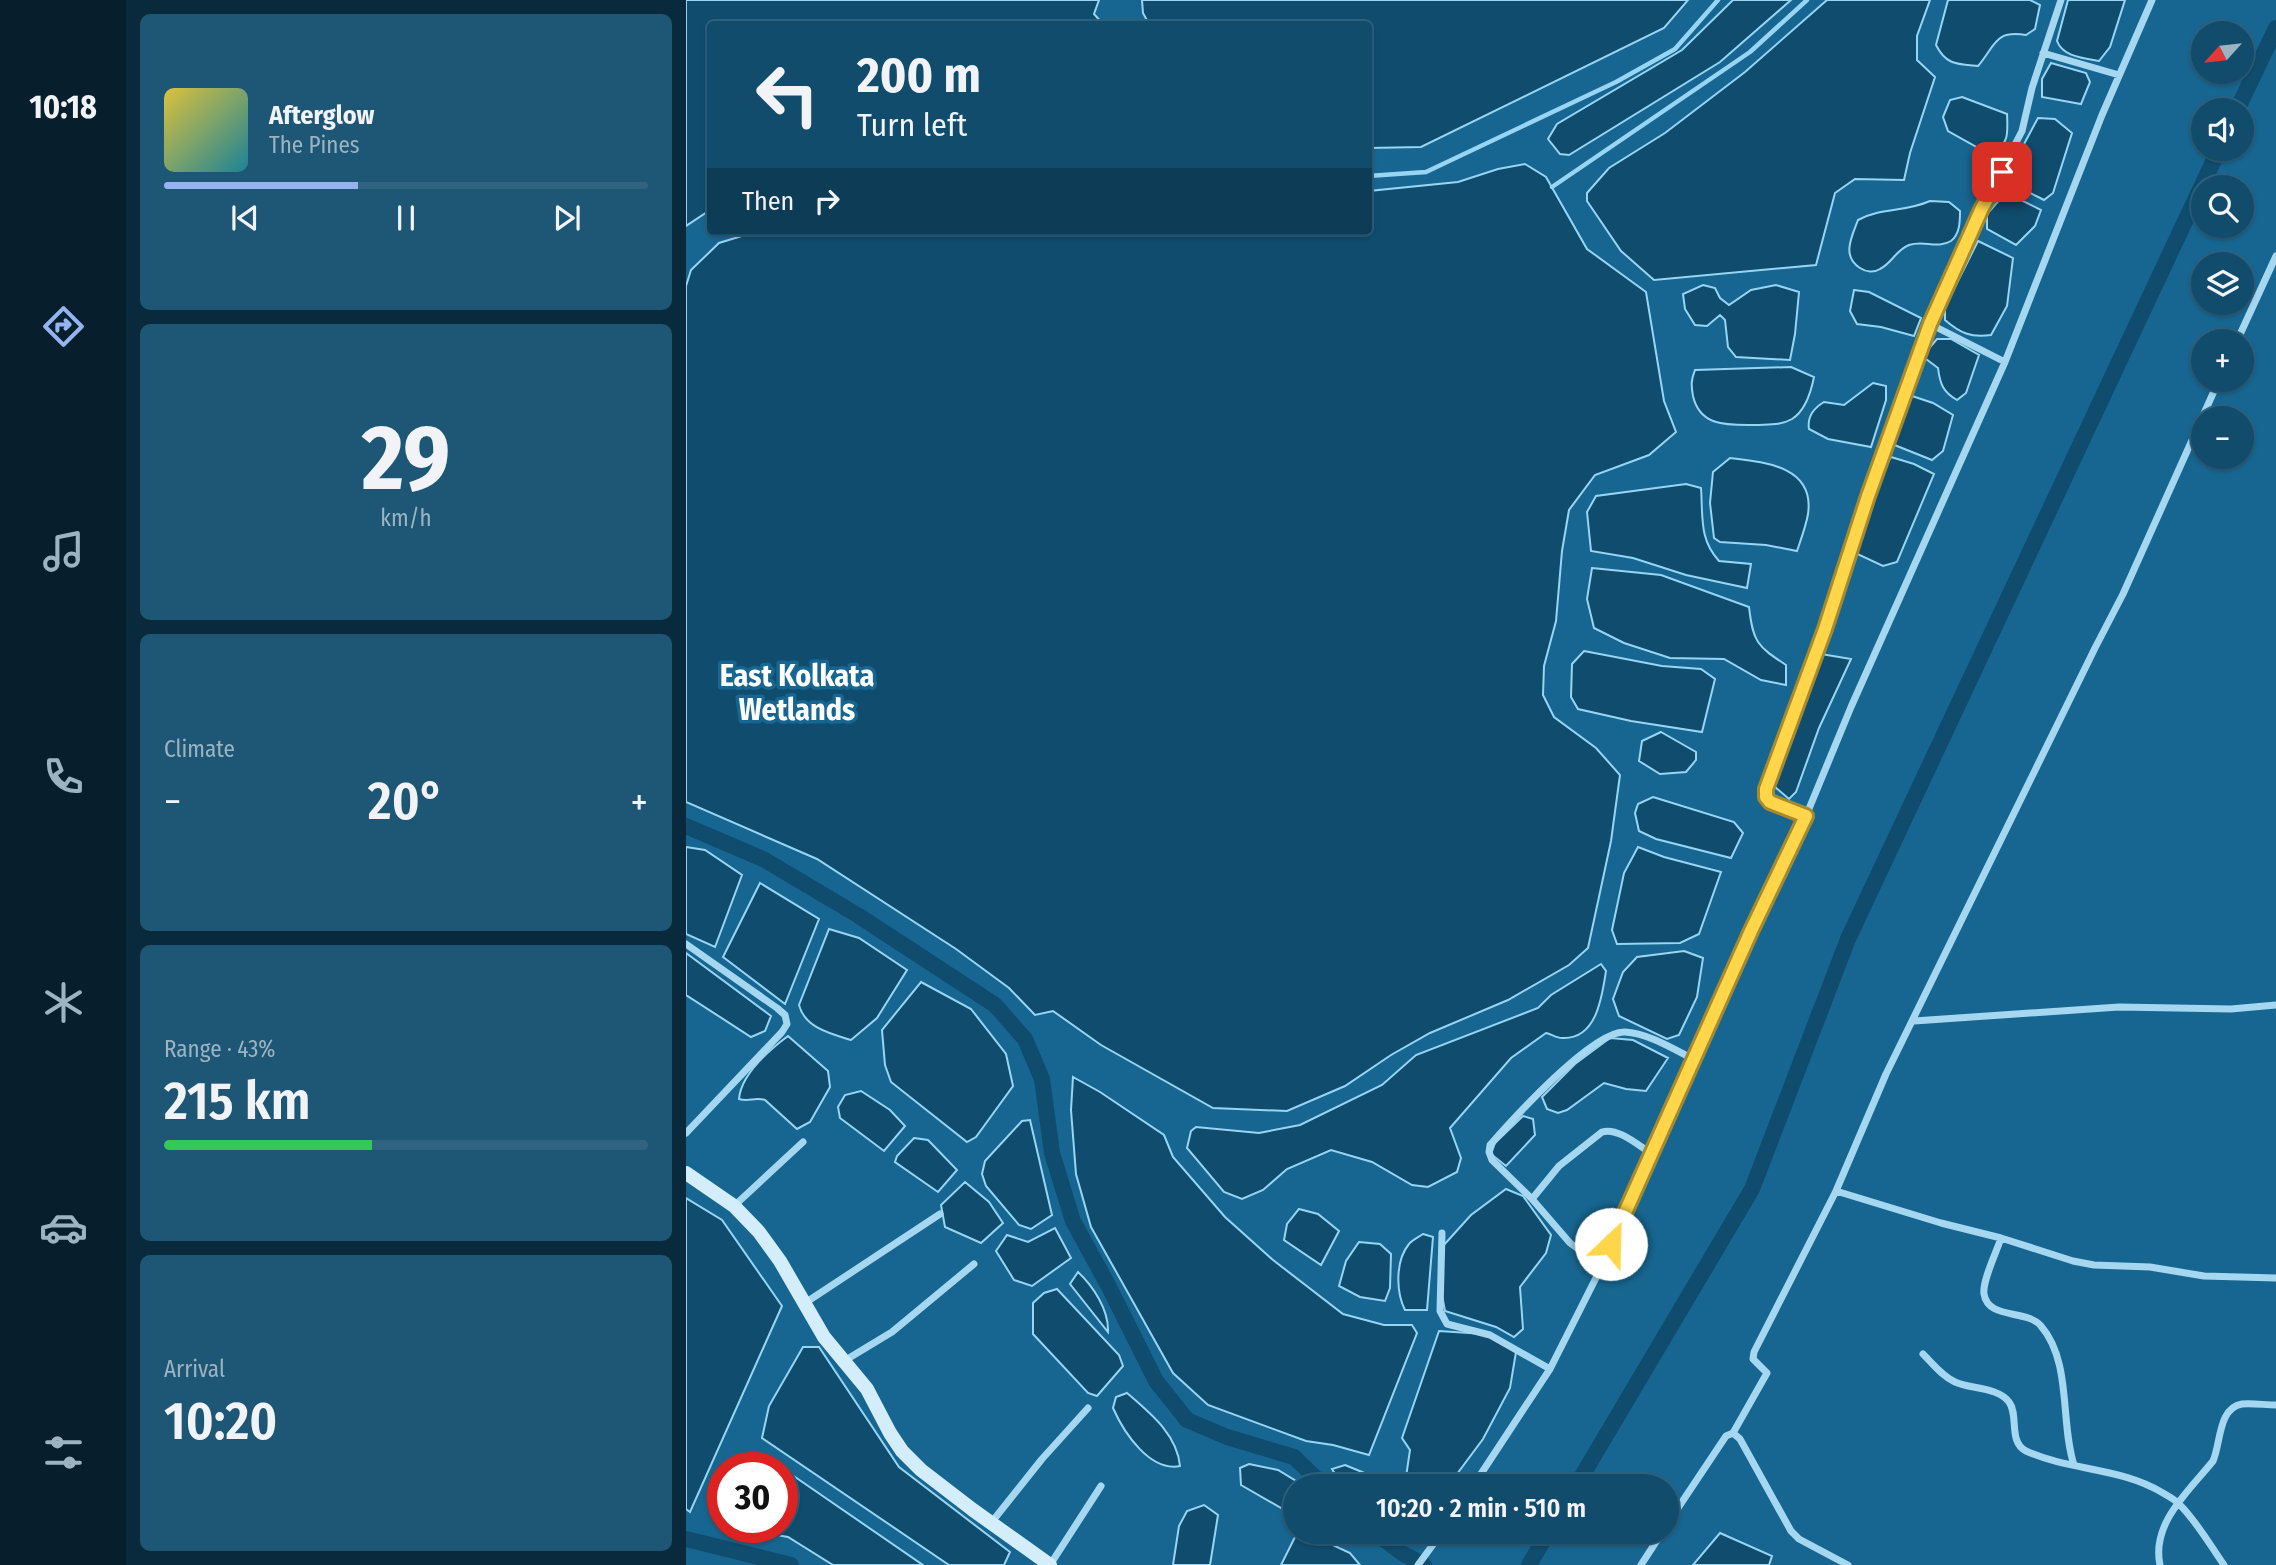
<!DOCTYPE html>
<meta charset="utf-8">
<style>
:root{--surface:#114c6d;--page:#1e5675;--text:#f1f3f6;--muted:#9cb4c2;--line:#306380;--accent:#95b2f1}
body{margin:0;font-family:"Fira Sans Condensed",sans-serif;background:var(--page);color:var(--text);height:100vh;display:flex;flex-direction:column;font-size:26px;white-space:nowrap}
*{box-sizing:border-box;margin:0}
p{font-size:23px;color:var(--muted)}
.icon{flex:none;width:38px;height:38px;fill:none;stroke:currentColor;stroke-width:2;stroke-linecap:round;stroke-linejoin:round}
.map{position:relative;flex:1;overflow:hidden}
.panel{display:flex;flex-direction:column;gap:14px;padding:14px;background:#092a3c;width:560px}
.panel>*{flex:none}
.top-card{position:absolute;left:21px;top:21px;width:665px;height:214px;border-radius:7px;box-shadow:0 2px 5px #0004,0 0 0 2px var(--line);background:#114c6d;color:var(--text);overflow:hidden}
.needle{width:46px;rotate:243deg}
.controls{position:absolute;left:1505px;top:21px;display:grid;gap:14px}
.controls a{display:grid;place-items:center;width:63px;height:63px;border-radius:50%;background:var(--surface);box-shadow:0 2px 5px #0004,0 0 0 2px var(--line);font-size:35px}
.speed{position:absolute;left:21px;top:1452px;display:flex;gap:14px;font-size:35px;font-weight:700;text-align:center}
.speed>*{display:grid;place-content:center;width:91px;height:91px;border-radius:50%;background:var(--surface);box-shadow:0 2px 5px #0004,0 0 0 2px var(--line);line-height:1}
.speed .limit{border:10px solid #d22;background:#fff;color:#111}
.pin{position:absolute;display:grid;place-items:center;width:60px;height:60px;color:#fff;margin:-30px;border-radius:14px;box-shadow:0 4px 10px #0006}
.me{position:absolute;width:77px;margin:-38px;rotate:24deg;stroke-linejoin:round;filter:drop-shadow(0 0 5px #0008)}
.turn{display:flex;align-items:center;gap:24px;height:147px;padding:0 35px;font-size:32px}
.turn .icon{width:91px;height:91px;stroke-width:2.5}
.turn b{display:block;font-size:49px;line-height:60px}
.then{display:flex;align-items:center;height:66px;padding:0 35px;background:#0003;gap:14px;font-size:26px}
.big{font-size:52px;font-weight:600;line-height:1.1}
.panel .tile{flex:1;display:flex;flex-direction:column;justify-content:center;gap:10px;min-width:0;padding:0 24px;border-radius:10px;background:var(--page)}
.panel .dial{align-items:center;gap:0}
.dial b{font-size:91px;line-height:1}
.song{display:flex;align-items:center;gap:21px}
.cover{width:84px;height:84px;border-radius:10px;background:linear-gradient(135deg,hsl(50 70% 55%),hsl(190 70% 35%))}
.played{height:7px;border-radius:4px;background:linear-gradient(90deg,var(--accent) 40%,var(--line) 40%)}
.keys{display:flex;justify-content:space-around;direction:ltr}
.heat{display:flex;justify-content:space-between;align-items:center;font-size:38px;direction:ltr}
.charge{height:10px;border-radius:5px;background:linear-gradient(90deg,#34c759 43%,var(--line) 0)}
.trip{position:absolute;left:597px;top:1474px;width:396px;height:70px;border-radius:35px;background:var(--surface);box-shadow:0 2px 5px #0004,0 0 0 2px var(--line);font-weight:600;line-height:70px;text-align:center}
main{display:flex;flex:1;min-height:0}
.menu{display:flex;flex-direction:column;width:126px;justify-content:space-around;align-items:center;background:#071e2c;color:var(--muted)}
.menu .icon{width:49px;height:49px}
.menu .current{color:var(--accent)}
.menu b{font-size:32px;color:var(--text)}
.map>svg:first-child{display:block}
</style>
<main>
<nav class="menu">
<b>10:18</b>
<svg class="icon current" aria-label="directions" viewBox="0 0 24 24"><path d="M12 3l9 9-9 9-9-9zM9 14v-3h6M13 9l2 2-2 2"/></svg>
<svg class="icon" aria-label="music" viewBox="0 0 24 24"><path d="M9 18V5l10-2v13"/><circle cx="6" cy="18" r="3"/><circle cx="16" cy="16" r="3"/></svg>
<svg class="icon" aria-label="phone" viewBox="0 0 24 24"><path d="M5 4h4l2 5-3 2q2 4 5 5l2-3 5 2v4C11 20 4 13 5 4z"/></svg>
<svg class="icon" aria-label="climate" viewBox="0 0 24 24"><path d="M12 3v18M4 7l16 10M4 17L20 7"/></svg>
<svg class="icon" aria-label="car" viewBox="0 0 24 24"><path d="M5 17H2v-5l4-1 3-4h7l3 4 3 1v5h-3M9 17h6M6 11h13"/><circle cx="7" cy="17" r="2"/><circle cx="17" cy="17" r="2"/></svg>
<svg class="icon" aria-label="filters" viewBox="0 0 24 24"><path d="M4 7h16M4 17h16"/><circle cx="9" cy="7" r="2"/><circle cx="15" cy="17" r="2"/></svg>
</nav>
<section class="panel">
<div class="tile">
<div class="song"><i class="cover"></i><div><b>Afterglow</b><p>The Pines</p></div></div>
<div class="played"></div>
<div class="keys"><svg class="icon" aria-label="previous" viewBox="0 0 24 24"><path d="M18 5L8 12l10 7zM5 5v14"/></svg><svg class="icon" aria-label="pause" viewBox="0 0 24 24"><path d="M8 5v14M16 5v14"/></svg><svg class="icon" aria-label="next" viewBox="0 0 24 24"><path d="M6 5l10 7-10 7zM19 5v14"/></svg></div>
</div>
<div class="tile dial"><b>29</b><p>km/h</p></div>
<div class="tile"><p>Climate</p>
<div class="heat"><a>−</a><b class="big">20°</b><a>+</a></div>
</div>
<div class="tile"><p>Range · 43%</p><b class="big">215 km</b><div class="charge"></div></div>
<div class="tile"><p>Arrival</p><b class="big">10:20</b></div>
</section>
<div class="map">
<svg width="1590" height="1565" viewBox="0 0 1590 1565">
<rect width="100%" height="100%" fill="#176691"/>
<!-- water -->
<path fill="#0f4c6e" stroke="#97d5f3" stroke-width="2" d="M0,0H413L408,14L417,24H24V210L0,226Z
M456,0H1002L978,28L735,147L683,148L682,24H463L457,13Z
M1047,0H1105L1034,62L883,155L874,154L862,139L871,124L996,50Z
M1141,0H1244L1231,36V60L1249,77L1224,153L1218,180L1169,179L1149,193L1130,265L968,280L935,251L901,201V193L923,168L979,133L1059,72Z
M1262,0H1344L1354,5L1349,29L1340,35C1308,30 1310,45 1292,66C1271,64 1260,65 1250,45Z
M1382,0H1439L1424,47L1413,61C1398,58 1377,57 1371,41Z
M1365,63L1400,73L1404,82L1395,104L1356,97V79Z
M1276,97L1321,114C1322,134 1323,144 1305,155L1262,131L1257,117L1264,100Z
M1352,118L1369,119L1386,133L1367,193L1358,200C1345,193 1328,187 1322,174Z
M839,164L860,177L901,249L960,292L978,401L990,432L963,455L909,475L883,510L876,551L870,621L858,666L857,695L868,717L910,748L934,775L925,841L902,948L883,965L822,1000L744,1033L705,1055L659,1086L601,1111L527,1108L415,1045L367,1011L349,1015L323,988L270,949L131,859L0,802V286L5,270L33,243L72,231H682L683,191L772,182L812,169Z
M1316,197L1333,199L1355,210L1349,226L1330,245L1301,229V214Z
M1244,201L1263,202L1274,211C1274,221 1274,234 1265,241C1252,249 1237,240 1223,245C1210,250 1206,263 1194,269C1188,273 1180,272 1174,268C1155,256 1166,236 1172,220C1197,207 1220,212 1244,201Z
M1292,241L1327,258L1321,306L1305,335C1285,338 1274,333 1259,320V307Z
M1017,285L1029,288L1034,298L1043,305L1065,290L1090,285L1113,292L1109,334L1104,360L1050,357L1042,347L1039,320L1034,315L1021,326L1009,325L999,309L997,294Z
M1168,290L1183,292L1235,318L1228,336L1195,327L1171,324L1164,311Z
M1251,339H1265L1293,355L1280,393L1271,400C1257,392 1254,384 1252,368L1240,359L1239,353Z
M1105,367L1128,377C1125,392 1119,411 1106,419C1094,426 1081,424 1068,425C1042,425 1014,427 1007,396C1005,385 1005,380 1009,370Z
M1187,383L1200,386V400L1185,447L1142,439L1123,429C1121,417 1128,408 1138,402L1158,405Z
M1226,396L1247,403L1267,415L1257,451L1246,460L1206,444L1210,416Z
M1205,457L1228,464L1248,474L1211,562L1197,566L1167,552C1171,518 1188,487 1205,457Z
M1044,458C1078,462 1129,466 1122,514C1120,526 1115,539 1111,551L1080,545L1034,542L1028,538L1024,503L1027,472Z
M1000,484L1015,488C1017,517 1013,539 1033,561L1065,564L1061,588L1000,575L947,558L905,551L901,512L910,496Z
M906,568L975,575L1063,607C1067,642 1071,646 1100,665V685L1075,680L1038,659L984,658L938,643L908,628L901,599Z
M898,651L976,666L1015,669L1029,679L1016,732L945,721L892,709L885,697L886,664Z
M1135,654L1165,659L1133,728L1110,792L1103,799L1088,786L1093,760Z
M975,732L1010,752V760L1000,772L974,774L953,761L956,741Z
M967,797L1048,822L1057,833L1045,858L970,839L953,831L949,813L952,804Z
M0,847L19,850L56,875L29,947L0,934Z
M952,847L978,857L1035,872L1013,934L994,943L931,944L926,930L938,873Z
M74,883L133,919L99,1004L37,957Z
M143,929L173,938L221,970L191,1018L165,1040C145,1034 119,1028 113,1005Z
M998,951L1017,958L1011,997L993,1035L981,1039L933,1016L927,999L937,972L951,957Z
M0,953L85,1016L79,1031L65,1037L0,995Z
M915,964L920,971C916,996 911,1040 876,1038C871,1038 865,1034 860,1033L825,1058L764,1128L775,1158L771,1172L742,1187L726,1185L686,1162L645,1150L601,1169L577,1190L556,1199L538,1192L501,1148L505,1131L510,1127L573,1133L614,1125L696,1085L730,1055L852,1008L865,995Z
M235,982L285,1009L320,1054L327,1086L290,1137L281,1142L205,1082L199,1065L196,1030Z
M102,1036L142,1071L144,1087L124,1122L111,1129L79,1100C69,1097 63,1102 53,1099C55,1074 82,1051 102,1036Z
M924,1038L947,1040L982,1058L960,1091L940,1089L918,1083L881,1110L872,1113L861,1109L856,1097L889,1064Z
M387,1077L414,1092L478,1135L487,1157L539,1217L587,1260L657,1314L698,1325H726L731,1333L683,1455L647,1445L620,1441L522,1405L487,1373L405,1227L390,1174L385,1110Z
M175,1091L204,1110L219,1126L198,1151L154,1118L152,1107L159,1095Z
M837,1116L847,1119L849,1135L820,1166L805,1154L809,1143Z
M344,1120L366,1215L345,1229L333,1225L300,1186L296,1174L299,1161L336,1121Z
M228,1138L242,1140L271,1170L252,1192L209,1162L211,1156Z
M279,1182L303,1202L317,1223L295,1243L259,1227L255,1205Z
M820,1189L837,1196L865,1235L860,1253L834,1287L837,1329L828,1337L810,1327L759,1311L756,1295L757,1246L785,1215Z
M0,1198L36,1220L96,1306L4,1512L0,1509Z
M613,1209L632,1214L653,1231L635,1265L598,1240L601,1224Z
M369,1228L385,1258L346,1286L328,1280L310,1251L321,1235L342,1242Z
M737,1234L747,1237L741,1310H719C710,1292 709,1261 723,1244C726,1240 733,1237 737,1234Z
M673,1242L694,1244L705,1254L704,1288L699,1301L674,1297L653,1286L660,1261Z
M392,1272C407,1286 423,1310 422,1332L384,1284Z
M371,1289L433,1355L437,1366L411,1396L402,1393L347,1334V1303L358,1293Z
M753,1331L798,1334L830,1352L824,1388L797,1439L762,1486H738L720,1477L724,1450L716,1438Z
M117,1347H133L213,1467L324,1552L318,1565H263L76,1438L83,1406Z
M441,1393C464,1413 491,1434 494,1466C464,1472 438,1433 427,1408L430,1397Z
M563,1464L592,1470L615,1484L616,1486H609V1516L555,1485L554,1468Z
M659,1465L710,1486H657L646,1469Z
M96,1468L237,1565H147L102,1537L50,1528H96Z
M518,1505L532,1515L524,1565H487L493,1526L501,1511Z
M621,1533L664,1553L674,1565H595L609,1537Z
M1034,1533L1086,1556L1083,1565H1007Z"/>
<g fill="none" stroke-linecap="round" stroke-linejoin="round">
<!-- stream -->
<path stroke="#97d5f3" stroke-width="4.5" d="M682,176L740,172L930,82L989,49L1032,0
M866,187L1064,52L1121,0"/>
<!-- canal -->
<path stroke="#0f4c6e" stroke-width="16" d="M1551,110L1590,28
M0,826L79,860L173,916L309,1005L339,1039L356,1079L366,1153L387,1221L423,1287L470,1381L501,1420L541,1437L608,1457L638,1486
M890,1486L1066,1189L1162,939L1533,149
M687,1531L716,1553L738,1565
M0,1539L105,1565
M843,1565L863,1531"/>
<!-- street -->
<path stroke="#a5d7f0" stroke-width="7" d="M1357,53L1433,75
M1244,324L1319,362
M1551,341L1590,256
M1120,816L1084,802L1080,797V789L1139,629L1165,545L1244,324L1296,208L1336,131L1346,88L1375,0
M0,944L91,1008L99,1015L101,1024L96,1032L0,1133
M1228,1021L1433,1007L1545,1009L1590,1005
M1150,1191L1255,1223L1315,1238L1387,1261L1408,1265L1464,1267L1518,1276L1590,1278
M846,1199L873,1166L916,1132C932,1127 953,1146 966,1154
M48,1206L117,1142
M756,1233L754,1311L761,1324L804,1335L864,1369
M1315,1238C1311,1251 1296,1281 1298,1294C1302,1320 1341,1309 1355,1326C1386,1362 1374,1423 1388,1465
M916,1266L884,1243L846,1199L806,1160L803,1152L804,1145C826,1120 907,1030 939,1032C962,1033 989,1050 1009,1060
M119,1303L254,1214
M1237,1354C1247,1364 1256,1376 1269,1382C1284,1389 1312,1387 1323,1402C1333,1415 1322,1442 1340,1451C1384,1471 1434,1467 1477,1493C1482,1496 1490,1500 1494,1505C1511,1522 1524,1545 1538,1565
M158,1361L206,1332L288,1264
M1047,1433L1081,1373L1067,1359L1068,1352L1150,1191L1200,1074L1409,648L1437,594L1533,380
M787,1486L864,1369L916,1266L1065,931L1120,816L1165,707L1319,362L1416,115L1466,0
M305,1523L356,1459L402,1408
M980,1526L1040,1436L1047,1433L1054,1439L1105,1531L1113,1539L1162,1565
M364,1565L415,1486
M732,1565L757,1531
M955,1565L977,1531
M1474,1565C1465,1523 1503,1491 1527,1461C1535,1443 1532,1408 1556,1404C1567,1403 1579,1405 1590,1405"/>
<!-- secondary -->
<path stroke="#d3edfb" stroke-width="14" d="M0,1173L48,1206L73,1232L94,1261L138,1337L181,1389L204,1433L216,1451L235,1470L287,1510L364,1565"/>
</g>
<g fill="none" stroke-linecap="round" stroke-linejoin="round">
<defs>
<path id="route" d="M925,1244L1065,931L1120,816L1084,802L1080,797V789L1139,629L1182,496L1244,324L1296,208L1316,172"/>
</defs>
<!-- route casing -->
<use href="#route" stroke="#a68a30" stroke-width="18"/>
<!-- route -->
<use href="#route" stroke="#ffd54a" stroke-width="12"/>
</g>
<g text-anchor="middle" dominant-baseline="central" stroke-width="7" stroke-linejoin="round" paint-order="stroke">
<!-- district labels -->
<g font-size="30" font-weight="bold" fill="#fff" stroke="#176691">
<text x="111" y="676">East Kolkata<tspan x="111" dy="34">Wetlands</tspan></text>
</g>
</g>
</svg>
<div class="controls">
<a><svg class="needle" viewBox="-14 -14 28 28"><path d="M0-13l5 13h-10z" fill="#e53935"/><path d="M0 13l5-13h-10z" fill="#9cb4c2"/></svg></a>
<a><svg class="icon" aria-label="sound" viewBox="0 0 24 24"><path d="M4 9h4l5-4v14l-5-4H4zM17 9q2 3 0 6"/></svg></a>
<a><svg class="icon" aria-label="search" viewBox="0 0 24 24"><circle cx="10" cy="10" r="6"/><path d="M15 15l6 6"/></svg></a>
<a><svg class="icon" aria-label="layers" viewBox="0 0 24 24"><path d="M12 4l9 5-9 5-9-5zM3 14l9 5 9-5"/></svg></a>
<a>+</a>
<a>−</a>
</div>
<div class="speed"><div class="limit">30</div></div>
<div class="pin" style="left:1316px;top:172px;background:#d93025"><svg class="icon" aria-label="arrive" viewBox="0 0 24 24"><path d="M6 21V4h12l-3 4 3 4H6"/></svg></div>
<svg class="me" style="left:925px;top:1244px" viewBox="-20 -20 40 40"><circle r="19" fill="#fff"/><path d="M0-13L10 11 0 6-10 11z" fill="#ffd54a"/></svg>
<div class="trip">10:20 · 2 min · 510 m</div>
<div class="top-card">
<div class="turn"><svg class="icon" aria-label="left" viewBox="0 0 24 24"><path d="M17 20v-9H6M10 6l-5 5 5 5"/></svg><div><b>200 m</b>Turn left</div></div>
<div class="then">Then<svg class="icon" aria-label="right" viewBox="0 0 24 24"><path d="M7 20v-9h11M14 6l5 5-5 5"/></svg></div>
</div>
</div>
</main>
